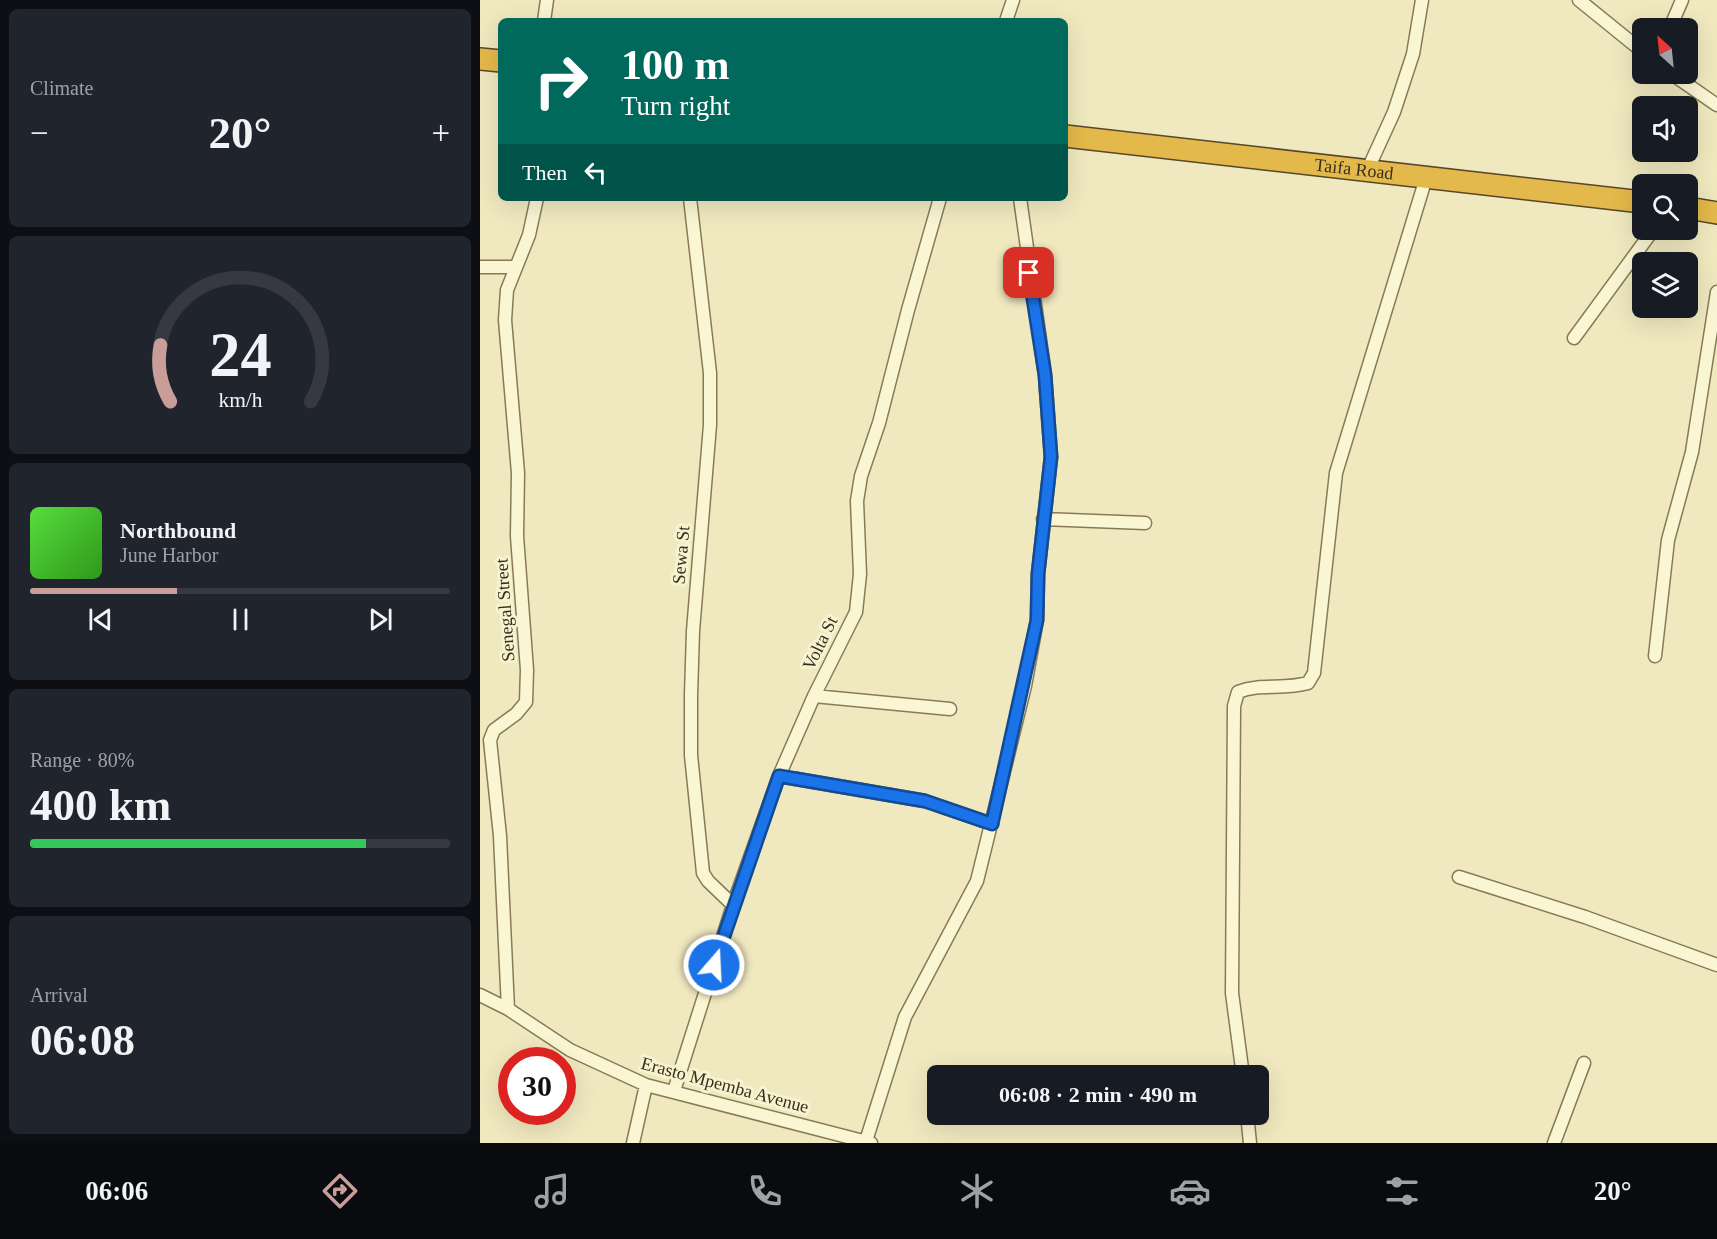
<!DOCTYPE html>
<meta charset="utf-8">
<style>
:root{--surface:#171b24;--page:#20242c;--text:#f1f3f6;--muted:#9ea1a6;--line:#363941;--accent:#ca9e98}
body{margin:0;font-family:"Times New Roman",serif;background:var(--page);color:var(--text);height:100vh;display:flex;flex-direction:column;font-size:22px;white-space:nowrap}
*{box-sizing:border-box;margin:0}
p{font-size:20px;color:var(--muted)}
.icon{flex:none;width:33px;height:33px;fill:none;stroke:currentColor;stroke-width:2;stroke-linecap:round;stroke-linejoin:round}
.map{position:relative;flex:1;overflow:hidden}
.panel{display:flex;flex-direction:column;gap:9px;padding:9px;background:#0d0f14;width:480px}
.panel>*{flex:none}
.hud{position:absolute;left:18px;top:18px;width:570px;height:183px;border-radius:9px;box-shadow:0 6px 24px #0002;background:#00695c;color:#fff;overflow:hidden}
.needle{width:39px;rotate:333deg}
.fabs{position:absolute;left:1152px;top:18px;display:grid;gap:12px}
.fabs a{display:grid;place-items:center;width:66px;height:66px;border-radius:9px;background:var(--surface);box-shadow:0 6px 24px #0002;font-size:30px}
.speed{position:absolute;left:18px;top:1047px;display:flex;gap:12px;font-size:30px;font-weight:700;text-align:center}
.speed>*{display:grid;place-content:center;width:78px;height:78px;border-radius:50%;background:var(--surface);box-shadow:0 6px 24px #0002;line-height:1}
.speed .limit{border:9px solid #d22;background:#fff;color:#111}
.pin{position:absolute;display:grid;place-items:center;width:51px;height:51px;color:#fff;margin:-26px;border-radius:12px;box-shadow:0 3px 9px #0006}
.me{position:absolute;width:66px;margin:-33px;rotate:19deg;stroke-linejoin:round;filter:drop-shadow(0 0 4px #0008)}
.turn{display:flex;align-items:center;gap:21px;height:126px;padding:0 24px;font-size:27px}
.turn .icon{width:78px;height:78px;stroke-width:2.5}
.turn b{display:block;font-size:42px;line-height:51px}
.then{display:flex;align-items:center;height:57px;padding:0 24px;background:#0003;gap:12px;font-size:22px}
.big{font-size:45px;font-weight:800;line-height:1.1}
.panel .widget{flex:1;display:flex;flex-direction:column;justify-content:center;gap:9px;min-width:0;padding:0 21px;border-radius:9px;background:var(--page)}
.panel .dial{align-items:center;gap:0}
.dial svg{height:156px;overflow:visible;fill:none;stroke:var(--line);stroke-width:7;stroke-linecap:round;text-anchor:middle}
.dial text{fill:var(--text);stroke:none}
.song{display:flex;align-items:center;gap:18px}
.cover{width:72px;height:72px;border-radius:9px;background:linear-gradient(135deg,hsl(110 70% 55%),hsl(110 70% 35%))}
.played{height:6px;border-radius:3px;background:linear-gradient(90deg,var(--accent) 35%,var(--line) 35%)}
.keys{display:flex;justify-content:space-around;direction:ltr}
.heat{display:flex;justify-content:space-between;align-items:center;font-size:33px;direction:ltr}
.charge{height:9px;border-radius:4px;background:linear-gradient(90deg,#34c759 80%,var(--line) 0)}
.trip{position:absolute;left:447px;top:1065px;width:342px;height:60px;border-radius:9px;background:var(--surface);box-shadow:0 6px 24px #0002;font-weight:800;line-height:60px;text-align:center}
.tab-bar{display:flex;height:96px;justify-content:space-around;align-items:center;background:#090b0e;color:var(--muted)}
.tab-bar .icon{width:42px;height:42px}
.tab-bar .current{color:var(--accent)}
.tab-bar b{font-size:27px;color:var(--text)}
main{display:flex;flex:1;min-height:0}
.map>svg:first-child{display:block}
</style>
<main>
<section class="panel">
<div class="widget"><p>Climate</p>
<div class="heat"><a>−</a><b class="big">20°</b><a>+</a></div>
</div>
<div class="widget dial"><svg viewBox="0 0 100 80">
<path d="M14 69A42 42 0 1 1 86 69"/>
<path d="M14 69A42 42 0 0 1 9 40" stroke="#ca9e98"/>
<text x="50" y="56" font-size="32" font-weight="700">24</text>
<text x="50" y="72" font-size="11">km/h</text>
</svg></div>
<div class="widget">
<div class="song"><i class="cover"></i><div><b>Northbound</b><p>June Harbor</p></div></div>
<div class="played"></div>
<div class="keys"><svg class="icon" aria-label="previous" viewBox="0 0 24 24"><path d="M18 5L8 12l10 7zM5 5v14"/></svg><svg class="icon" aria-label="pause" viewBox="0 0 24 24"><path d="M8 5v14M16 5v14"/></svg><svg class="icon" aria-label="next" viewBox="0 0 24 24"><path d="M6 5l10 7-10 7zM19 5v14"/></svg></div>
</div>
<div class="widget"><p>Range · 80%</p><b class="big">400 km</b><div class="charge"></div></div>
<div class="widget"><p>Arrival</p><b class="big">06:08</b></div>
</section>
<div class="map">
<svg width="1237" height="1143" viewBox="0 0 1237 1143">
<rect width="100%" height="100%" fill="#f0e9bf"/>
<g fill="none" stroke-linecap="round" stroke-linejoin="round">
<defs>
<path id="street" d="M1099,0L1162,51
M64,21L67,0
M526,21L533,0
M1190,28L1202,0
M1192,74L1237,105
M887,171L914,112L933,54L942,0
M210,198L230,373V425L213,631L211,695V755L223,873L228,881L253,905
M0,267H33
M1094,338L1173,230
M563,519L665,523
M1175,656L1188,540L1212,452L1237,292
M334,696L470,709
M299,776L445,801L512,824
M979,877L1105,917L1237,965
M0,995L28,1009L90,1050L166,1085L391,1143
M28,1009L20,836L10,740L14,730L36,714L46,702L47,670L37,536L38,473L25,320L27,290L49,235L57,198
M763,1076L752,993L754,706L758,692C780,683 804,690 828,683L834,673L856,473L946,178
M194,1091L253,905L299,776L334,696L376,612L380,574L377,501L381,476L399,423L428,310L460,198
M767,1114L770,1143
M386,1141L425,1017L497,881L545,686L557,620L558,574L571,457L565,375L540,198
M153,1143L166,1085
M1074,1143L1104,1063"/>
<g id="highway">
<path d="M0,59L21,61"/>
<path id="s1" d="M585,136L1162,202"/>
<path d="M1208,208L1237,213"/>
</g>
</defs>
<!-- street casing -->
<use href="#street" stroke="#897a57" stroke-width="15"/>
<!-- highway casing -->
<use href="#highway" stroke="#57462b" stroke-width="24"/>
<!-- street -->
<use href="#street" stroke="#faf5d3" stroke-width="12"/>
<!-- highway -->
<use href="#highway" stroke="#e4b94b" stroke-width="21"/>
</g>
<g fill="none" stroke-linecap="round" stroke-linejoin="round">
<defs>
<path id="route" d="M234,965L299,776L445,801L512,824L557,620L558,574L571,457L565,375L549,273"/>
</defs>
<!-- route casing -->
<use href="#route" stroke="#114b97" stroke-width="15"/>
<!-- route -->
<use href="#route" stroke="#1a73e8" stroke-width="10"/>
</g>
<g text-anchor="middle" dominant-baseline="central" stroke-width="6" stroke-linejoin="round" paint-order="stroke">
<!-- street labels -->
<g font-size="18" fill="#382e1c" stroke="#f7f2cf">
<text stroke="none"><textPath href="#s1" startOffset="291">Taifa Road</textPath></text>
<text transform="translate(201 555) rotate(-85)">Sewa St</text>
<text transform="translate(25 610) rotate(-94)">Senegal Street</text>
<text transform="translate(340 643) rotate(-64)">Volta St</text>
<text transform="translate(245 1085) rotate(15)">Erasto Mpemba Avenue</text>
</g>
</g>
</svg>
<div class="fabs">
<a><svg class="needle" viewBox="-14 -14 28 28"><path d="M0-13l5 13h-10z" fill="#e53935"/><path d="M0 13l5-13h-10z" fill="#9ea1a6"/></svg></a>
<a><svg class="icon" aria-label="sound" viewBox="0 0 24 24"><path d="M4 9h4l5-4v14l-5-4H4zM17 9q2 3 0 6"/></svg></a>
<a><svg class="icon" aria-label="search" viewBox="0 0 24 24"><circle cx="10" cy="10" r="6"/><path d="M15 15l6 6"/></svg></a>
<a><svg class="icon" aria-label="layers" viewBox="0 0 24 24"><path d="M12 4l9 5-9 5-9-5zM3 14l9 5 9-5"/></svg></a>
</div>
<div class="speed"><div class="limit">30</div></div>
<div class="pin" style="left:549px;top:273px;background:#d93025"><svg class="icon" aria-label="arrive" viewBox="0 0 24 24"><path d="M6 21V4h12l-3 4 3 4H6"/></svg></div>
<svg class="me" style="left:234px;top:965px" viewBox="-20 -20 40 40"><circle r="17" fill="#1a73e8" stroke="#fff" stroke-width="3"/><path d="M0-11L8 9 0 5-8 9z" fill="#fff"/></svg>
<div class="trip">06:08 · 2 min · 490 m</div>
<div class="hud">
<div class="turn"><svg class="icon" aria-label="right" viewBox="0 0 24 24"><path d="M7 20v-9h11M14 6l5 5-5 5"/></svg><div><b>100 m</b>Turn right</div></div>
<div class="then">Then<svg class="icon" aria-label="left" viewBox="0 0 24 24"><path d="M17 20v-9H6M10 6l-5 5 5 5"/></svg></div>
</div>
</div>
</main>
<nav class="tab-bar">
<b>06:06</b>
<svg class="icon current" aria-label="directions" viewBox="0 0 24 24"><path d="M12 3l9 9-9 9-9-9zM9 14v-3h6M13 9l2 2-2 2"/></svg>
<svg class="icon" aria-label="music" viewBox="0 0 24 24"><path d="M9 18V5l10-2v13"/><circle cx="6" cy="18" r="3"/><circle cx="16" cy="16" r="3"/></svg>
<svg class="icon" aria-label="phone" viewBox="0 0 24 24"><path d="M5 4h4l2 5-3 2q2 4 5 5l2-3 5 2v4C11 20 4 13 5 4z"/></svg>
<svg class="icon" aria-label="climate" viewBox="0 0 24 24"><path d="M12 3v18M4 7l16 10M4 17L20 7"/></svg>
<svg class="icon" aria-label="car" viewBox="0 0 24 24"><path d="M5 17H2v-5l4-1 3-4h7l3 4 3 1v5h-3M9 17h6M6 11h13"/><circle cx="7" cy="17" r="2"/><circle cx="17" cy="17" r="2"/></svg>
<svg class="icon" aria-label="filters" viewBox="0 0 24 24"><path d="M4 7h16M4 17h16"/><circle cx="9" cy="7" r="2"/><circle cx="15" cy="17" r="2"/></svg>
<b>20°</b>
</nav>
